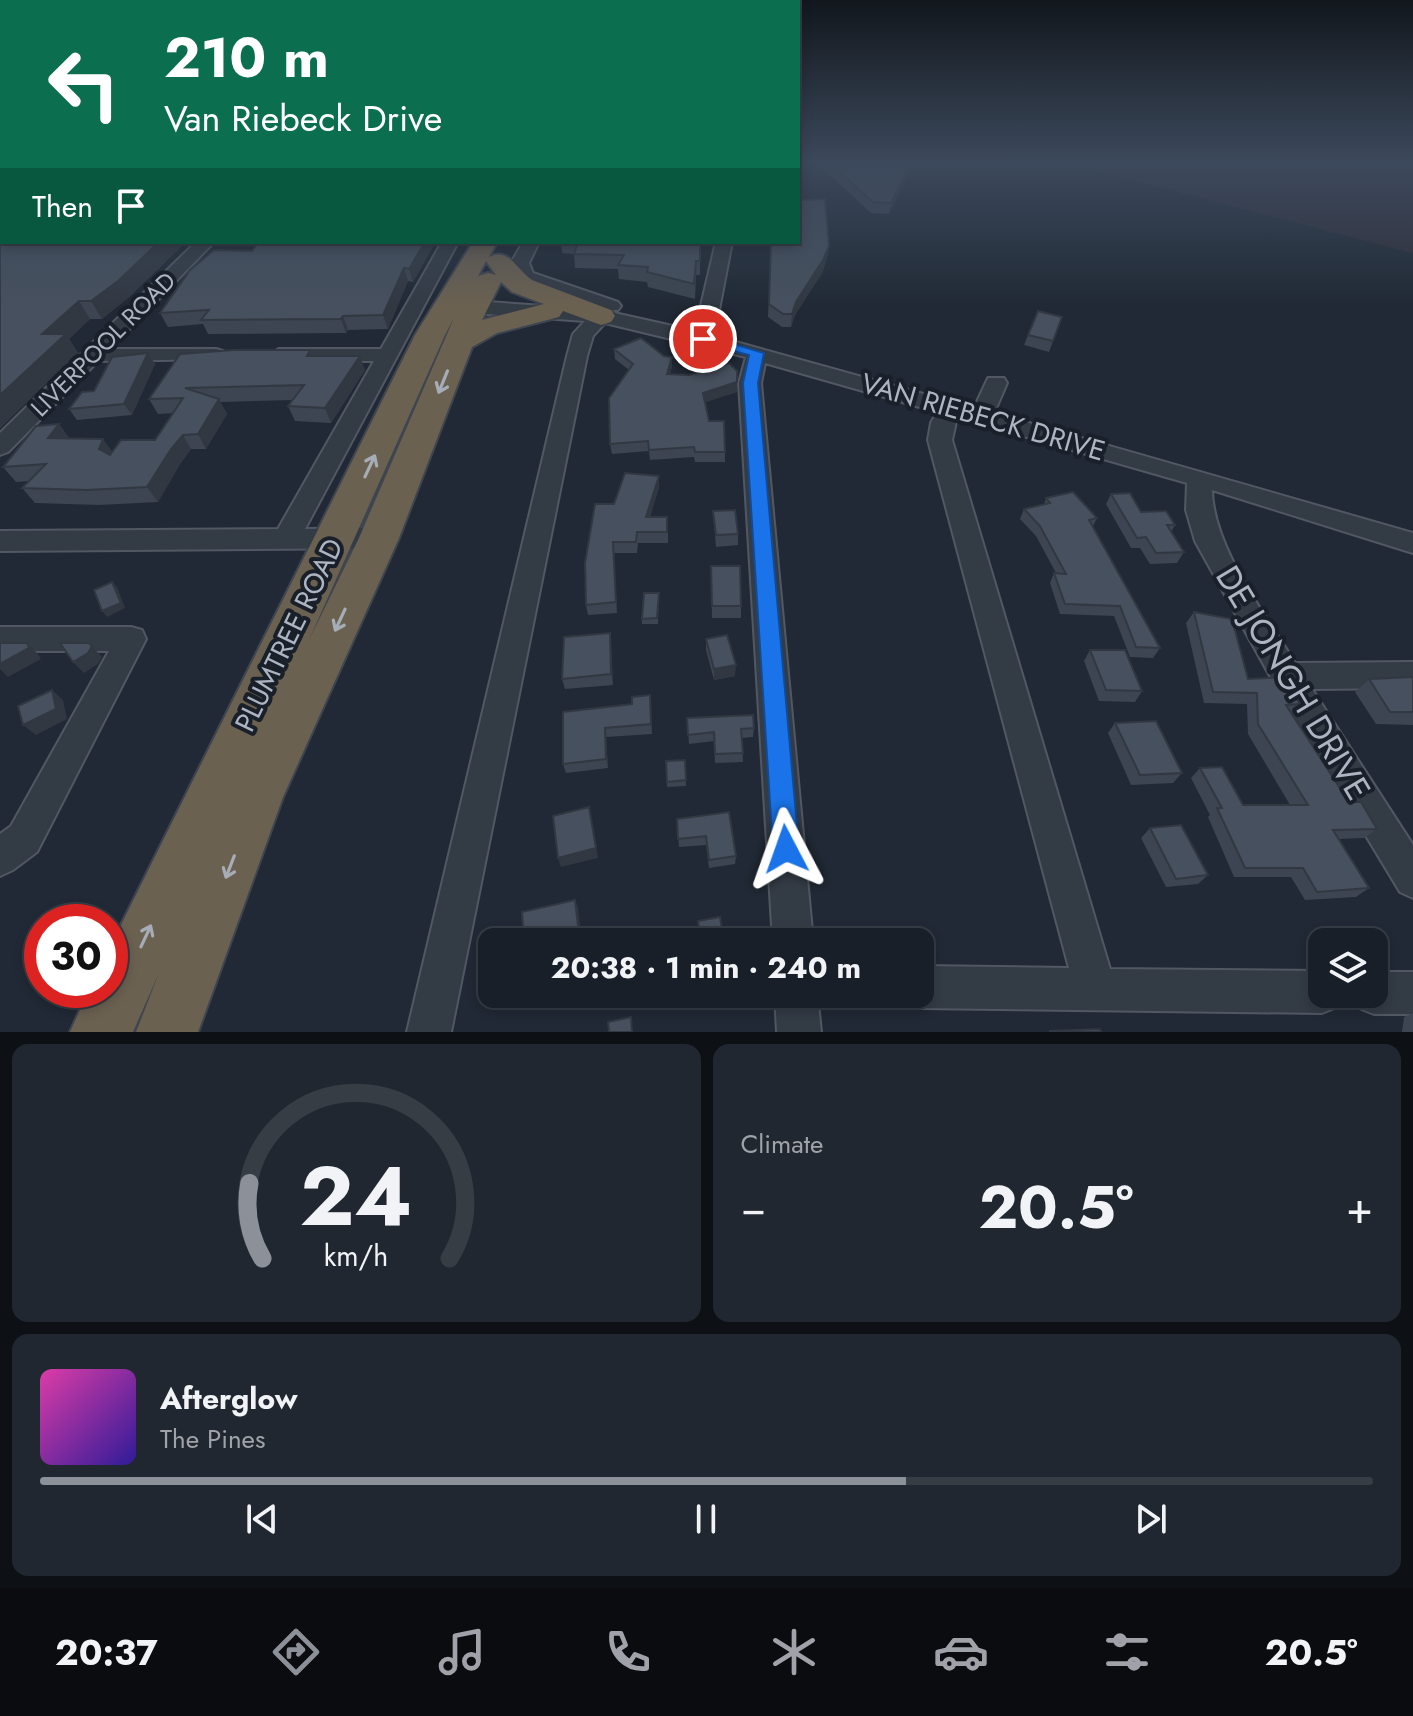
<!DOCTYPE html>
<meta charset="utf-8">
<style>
:root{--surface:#181f28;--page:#212730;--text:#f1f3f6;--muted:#9fa2a8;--line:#363d45;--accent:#8c9099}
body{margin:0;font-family:Jost,sans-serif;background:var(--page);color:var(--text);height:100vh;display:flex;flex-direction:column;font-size:30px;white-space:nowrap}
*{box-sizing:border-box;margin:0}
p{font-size:26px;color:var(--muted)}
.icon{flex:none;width:44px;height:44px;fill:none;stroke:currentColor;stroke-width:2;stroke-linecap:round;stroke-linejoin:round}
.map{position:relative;height:1032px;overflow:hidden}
.drawer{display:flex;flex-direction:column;gap:12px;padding:12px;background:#0d1116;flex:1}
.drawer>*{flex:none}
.top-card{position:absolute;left:0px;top:0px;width:800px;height:244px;box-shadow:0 4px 12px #0003,0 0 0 2px var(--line);background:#0b6e4f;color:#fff;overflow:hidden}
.tools{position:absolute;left:1308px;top:928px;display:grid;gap:16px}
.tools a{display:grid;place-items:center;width:80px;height:80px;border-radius:16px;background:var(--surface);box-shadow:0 4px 12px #0003,0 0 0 2px var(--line);font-size:40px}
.speed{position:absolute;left:24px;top:904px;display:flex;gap:16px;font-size:40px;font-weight:700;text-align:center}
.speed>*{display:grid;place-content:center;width:104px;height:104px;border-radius:50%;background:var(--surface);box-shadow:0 4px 12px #0003,0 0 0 2px var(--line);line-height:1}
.speed .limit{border:12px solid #d22;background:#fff;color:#111}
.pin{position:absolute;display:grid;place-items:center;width:68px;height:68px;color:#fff;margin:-34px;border:4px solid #fff;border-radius:50%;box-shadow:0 2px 8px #0007}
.me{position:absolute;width:88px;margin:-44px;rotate:356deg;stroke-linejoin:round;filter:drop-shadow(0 0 6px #0008)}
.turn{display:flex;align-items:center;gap:28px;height:168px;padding:0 32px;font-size:36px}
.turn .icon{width:104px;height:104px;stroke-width:2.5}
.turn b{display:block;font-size:56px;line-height:68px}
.then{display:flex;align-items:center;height:76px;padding:0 32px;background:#0003;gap:16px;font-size:30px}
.big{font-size:60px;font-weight:700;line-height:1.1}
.drawer .widget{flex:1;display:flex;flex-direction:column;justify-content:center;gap:12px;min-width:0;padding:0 28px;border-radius:16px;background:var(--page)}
.drawer .dial{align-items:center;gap:0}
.dial svg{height:208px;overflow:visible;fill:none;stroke:var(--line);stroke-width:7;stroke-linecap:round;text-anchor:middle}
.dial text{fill:var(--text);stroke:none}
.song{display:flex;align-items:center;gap:24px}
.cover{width:96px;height:96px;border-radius:12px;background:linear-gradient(135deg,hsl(320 70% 55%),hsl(250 70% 35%))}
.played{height:8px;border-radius:4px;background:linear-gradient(90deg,var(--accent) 65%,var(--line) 65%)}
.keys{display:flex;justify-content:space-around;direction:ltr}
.heat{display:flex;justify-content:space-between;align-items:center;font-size:44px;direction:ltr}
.drawer .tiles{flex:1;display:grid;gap:12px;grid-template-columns:1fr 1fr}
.widget:last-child{grid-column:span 2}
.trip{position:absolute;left:478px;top:928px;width:456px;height:80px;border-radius:16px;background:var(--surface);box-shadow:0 4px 12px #0003,0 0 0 2px var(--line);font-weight:700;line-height:80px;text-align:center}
.tabs{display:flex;height:128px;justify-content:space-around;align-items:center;background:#0a0c10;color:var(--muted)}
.tabs .icon{width:56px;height:56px}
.tabs .selected{color:var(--accent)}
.tabs b{font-size:36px;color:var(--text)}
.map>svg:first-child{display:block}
</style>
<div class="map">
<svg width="1413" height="1032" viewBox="0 0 1413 1032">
<rect width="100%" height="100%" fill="#202935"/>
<!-- medical -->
<path fill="#2f2e3a" d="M1062,162H1413V253Z"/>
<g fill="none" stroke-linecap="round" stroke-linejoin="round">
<defs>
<path id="minor" d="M196,242H214L110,349H216L223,351L226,355L223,359L98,361L8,452L0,455V433Z
M442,242H458L305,529L379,528L388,531L392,538L388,545L379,548L0,551V531L278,529L374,361H279L269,355L279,349H381Z
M523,242H539L529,263L533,273L618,302L621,306L618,310H604L520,280L511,263Z
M716,242H732L714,336L974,408L988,378H1004L1007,383L994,413L1413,533V553L1212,490C1213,547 1265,614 1295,663L1413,662V688L1312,689L1413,845V898L1400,892L1275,685L1195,541L1186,510L1187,483L957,417L952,440L1110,969L1322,971V994H1342L1337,1007L1322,1013L920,1008L905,1002L902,994H920V966L1069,968L928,440L931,423L937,412L765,363L761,383L813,942H773L739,383L746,357L605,323L593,336L587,356L451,1032H407L567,356L573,334L585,321L473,313L463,307L473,301L601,310L695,331Z
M0,627H131L142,630L146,639L37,852L13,870L0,876V834L11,826L109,651H0Z
M1374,972H1413V1014H1374L1359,1008L1354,994H1374Z
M775,994H817L821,1032H777Z"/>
<path id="highway" d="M473,242H497L489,257C509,247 516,269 532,280L611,310L615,316L611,322L601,325L563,311L559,317L497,333L472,347L399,538L283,797L198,1032H136L159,973L133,1032H70L89,990H110V947L415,335ZM486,261L496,275L488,273L478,276ZM501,282L512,292L544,304L482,320ZM454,318L359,538L309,640L445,335Z"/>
</defs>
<!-- minor casing -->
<use href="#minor" stroke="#515863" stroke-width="4"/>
<!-- highway casing -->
<use href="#highway" stroke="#3e4550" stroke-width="4"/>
<!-- minor -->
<use href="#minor" fill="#333b45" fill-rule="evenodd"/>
<!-- highway -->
<use href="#highway" fill="#6b6151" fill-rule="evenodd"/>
</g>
<!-- wall -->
<path fill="#3c4551" d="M0,162L2,242H186L128,298L102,319H90L69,339L78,353L0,428Z
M821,162H910V165L908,175L889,214L871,213L821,167Z
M259,242H435V243L413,282L408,281L388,329L348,330L346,333L208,334L203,324L168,327L160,313L252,251Z
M561,242H700V275H696L695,299L648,287L647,282L619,279L618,269L575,268L574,254L562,253Z
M771,242L829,246L827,258L822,273L795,315L791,327H782L768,317Z
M1062,317L1049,352L1024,345L1028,335Z
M614,349L672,366L670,374L737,392L705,402L709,421L725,452V462H695L694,457L650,460L649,451L612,454L610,444L629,370L615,359Z
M148,353L155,364L132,415L77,420L69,409Z
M180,354L313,356L365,370L331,423L295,421L288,406L293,400L220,402L227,414L206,449H191L180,464L158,502L99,505L35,503L22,488L30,481L16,482L3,467L59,424L69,438L112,452L155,440L173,413L158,414L149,399Z
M659,487L650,517L668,528V543H638L637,553H614L617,613L588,615L586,605L614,504Z
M1111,494L1141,512L1175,525L1171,532L1184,552L1177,563L1150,564L1140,548H1131L1106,504Z
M1046,498L1097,518L1093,526L1160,648L1153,658L1130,657L1114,616L1060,614L1050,583L1054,573H1056L1036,536L1020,519L1024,509L1044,505Z
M713,511L738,534V545L716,547Z
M711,566L741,606V618H712Z
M659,593L658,624H642V619Z
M1194,612L1248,679L1300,704L1291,713L1349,802L1377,829L1364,838L1339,839L1369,888L1356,897L1305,900L1291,877H1234L1208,817L1210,815L1191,778L1200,768L1243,805H1290L1248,734L1247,704L1204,703L1186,623Z
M706,639L735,676L714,680L706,650Z
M611,644L613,685L565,689L562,679Z
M1090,650L1142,691L1135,702L1099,701L1084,661Z
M1413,677V725L1376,724L1355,692L1369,679Z
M650,695L652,734L606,737L608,768L566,773L563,764L632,704Z
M687,718L754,728L753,737L742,738L743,762L715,763L714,741L689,744Z
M1115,723L1182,773L1173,783L1131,785L1108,733Z
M685,760L686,786L667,787L666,761Z
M677,819L736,856L735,864L709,868L706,845L679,847Z
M1150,828L1208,875L1198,884L1166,887L1141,838Z
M1413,1013V1032H1402L1404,1017Z"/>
<!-- shaded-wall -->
<path fill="#313842" d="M910,165L908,175L889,214L891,203Z
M159,242H186L128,298L102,319L91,301Z
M425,242H435V243L413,282L409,269Z
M829,246L827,258L822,273L795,315L791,327L792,314L796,302Z
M404,268L408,281L388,329L383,315Z
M79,301L90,319L69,339L78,353L0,428V395L42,334Z
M343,316L348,330L346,333L341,319Z
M148,353L155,364L132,415L124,404Z
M360,356L365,370L331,423L325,408Z
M672,357V366L667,384V374Z
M737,382V392L703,403V393Z
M219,399L227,414L206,449L198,434Z
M59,424L69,439L48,438Z
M183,435L191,449L180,464L158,502L147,487L171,449Z
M103,439L114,454L109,463L99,449Z
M659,476V487L647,528L646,517Z
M112,582L117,587L125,608L107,617L102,611Z
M610,633L611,644L613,685L611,674Z
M27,643L38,654L41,659L8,677L0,669V664Z
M89,643L102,657L98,664L84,673L73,662Z
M736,665L735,676L714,680V669Z
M52,690L63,700L67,719L36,735L23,725Z
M605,728L606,737L608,768L606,759Z
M589,807L598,858L561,867L558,858Z
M575,900L578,908L582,942H580Z"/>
<!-- building -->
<path fill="#46505e" stroke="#313842" stroke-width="2" d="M0,162H2V242H159L118,281L91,301H79L42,334H66L0,395Z
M828,162H910V165L891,203L873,202Z
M825,199L829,246L823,260L796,302L792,314H783L769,304L771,242H798V200Z
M259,242H425L409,269L404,268L383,315L343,316L341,319L201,320L209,310L160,313L190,270L214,250L252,251Z
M578,242H700V261H696L694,284L647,272L648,267L618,265L624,255L574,254Z
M1038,311L1062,317L1053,341L1028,335Z
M641,338L664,356L672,357L667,374L689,375L729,363L737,371V382L703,393L709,421H724L725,452H695L694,447L649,450L648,441L610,444L609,398L633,364L614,349Z
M233,350H310L307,356H360L325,408L288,406L304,385L185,388L219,399L198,434L183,435L171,449L147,487L87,490L22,488L46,464L3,467L36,426L59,424L48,438L103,439L99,449L110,455L121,440H155L183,398L149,399L180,354Z
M148,353L124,404L69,409L82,392L94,391L112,357Z
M625,473L659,476L646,517H667V532H637L636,542H613L616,602L586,605L585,563L595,504H614Z
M1073,492L1097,518L1089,520L1160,648L1136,647L1120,606L1065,604L1054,573L1066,574L1040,526L1024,509L1050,503L1046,498Z
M1130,493L1141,512L1166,511L1175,525H1167L1184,552L1156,553L1146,537L1137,538L1111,494Z
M735,510L738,534L716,535L713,511Z
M711,566H740L741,606H712Z
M112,582L121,603L102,611L94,590Z
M644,593H659L657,618L642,619Z
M1194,612L1232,619L1248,679L1283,677L1300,704L1286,705L1349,802H1361L1377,829L1333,830L1369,888L1317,892L1303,868H1245L1217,808H1222L1200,768L1222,767L1243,805H1308L1258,724L1257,693L1213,692Z
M610,633L611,674L562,679L564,637Z
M727,635L736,665L714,669L706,639Z
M0,643H27L29,648L0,664Z
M60,643H89L92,646L88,653L73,662Z
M1090,650H1125L1142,691L1106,690Z
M1413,677V712H1390L1369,679Z
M52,690L56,709L23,725L18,706Z
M650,695L651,724L605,728L606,759L563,764V712L632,704V697Z
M753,715L754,728L741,729L743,753L715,754L714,732L688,735L687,718Z
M1156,721L1182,773L1140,775L1115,723Z
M685,760L686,780L667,782L666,761Z
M589,807L596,848L558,858L553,816Z
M729,812L736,856L709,860L706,836L678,839L677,819Z
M1181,825L1208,875L1176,879L1150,828Z
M575,900L580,942H524L522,912Z
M720,917L724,942H701L698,921Z
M631,1017L632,1032H609L608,1022Z
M1100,1029L1101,1032H1050V1031Z"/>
<!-- one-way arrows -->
<defs><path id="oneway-shaft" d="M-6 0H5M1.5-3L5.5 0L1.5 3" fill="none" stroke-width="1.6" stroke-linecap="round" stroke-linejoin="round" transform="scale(2)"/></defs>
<g stroke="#a6adb7">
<use href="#oneway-shaft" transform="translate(443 382) rotate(112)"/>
<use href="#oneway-shaft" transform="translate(370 466) rotate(-65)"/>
<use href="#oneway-shaft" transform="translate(340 620) rotate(115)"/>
<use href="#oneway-shaft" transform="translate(230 867) rotate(111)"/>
<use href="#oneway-shaft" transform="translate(146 936) rotate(-65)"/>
</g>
<!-- sky -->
<linearGradient id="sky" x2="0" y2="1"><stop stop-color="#12171d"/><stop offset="0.53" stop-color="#3c495c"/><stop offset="1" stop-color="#3c495c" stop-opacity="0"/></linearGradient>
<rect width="1413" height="307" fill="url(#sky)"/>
<!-- route -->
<path fill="#1a73e8" stroke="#114b97" stroke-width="2" d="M703,335L764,353L758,383L799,849L795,858L786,862L776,858L773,849L743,383L749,355L698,342V336Z"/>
<g text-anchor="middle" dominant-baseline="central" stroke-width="8" stroke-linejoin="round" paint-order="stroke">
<!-- far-street labels -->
<g font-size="24" fill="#adb5c2" stroke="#19202a">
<text transform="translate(103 344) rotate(-45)">LIVERPOOL ROAD</text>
</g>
<!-- street labels -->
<g font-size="28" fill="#adb5c2" stroke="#19202a">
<text transform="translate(983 417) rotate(16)">VAN RIEBECK DRIVE</text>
<text transform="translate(289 635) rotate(-64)">PLUMTREE ROAD</text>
</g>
<!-- near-street labels -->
<g font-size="34" fill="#adb5c2" stroke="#19202a">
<text transform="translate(1293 683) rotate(59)">DE JONGH DRIVE</text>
</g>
</g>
</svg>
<div class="tools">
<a><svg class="icon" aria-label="layers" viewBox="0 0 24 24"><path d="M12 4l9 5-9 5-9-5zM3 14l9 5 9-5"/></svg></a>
</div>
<div class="speed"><div class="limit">30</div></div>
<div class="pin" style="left:703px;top:339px;background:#d93025"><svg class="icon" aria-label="arrive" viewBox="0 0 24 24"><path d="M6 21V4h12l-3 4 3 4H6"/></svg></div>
<svg class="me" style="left:786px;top:849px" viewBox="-20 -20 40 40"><path d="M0-17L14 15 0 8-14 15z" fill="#1a73e8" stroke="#fff" stroke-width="4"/></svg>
<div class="trip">20:38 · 1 min · 240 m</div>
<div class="top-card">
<div class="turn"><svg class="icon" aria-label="left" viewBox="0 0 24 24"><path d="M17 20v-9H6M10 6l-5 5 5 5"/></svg><div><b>210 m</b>Van Riebeck Drive</div></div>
<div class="then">Then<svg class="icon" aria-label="arrive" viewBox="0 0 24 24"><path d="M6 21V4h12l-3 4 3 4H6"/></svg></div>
</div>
</div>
<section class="drawer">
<div class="tiles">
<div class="widget dial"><svg viewBox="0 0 100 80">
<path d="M14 69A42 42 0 1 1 86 69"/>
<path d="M14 69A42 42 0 0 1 9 40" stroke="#8c9099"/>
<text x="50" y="56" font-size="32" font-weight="700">24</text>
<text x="50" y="72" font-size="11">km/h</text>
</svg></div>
<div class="widget"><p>Climate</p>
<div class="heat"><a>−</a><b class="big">20.5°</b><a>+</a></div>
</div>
<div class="widget">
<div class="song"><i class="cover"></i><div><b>Afterglow</b><p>The Pines</p></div></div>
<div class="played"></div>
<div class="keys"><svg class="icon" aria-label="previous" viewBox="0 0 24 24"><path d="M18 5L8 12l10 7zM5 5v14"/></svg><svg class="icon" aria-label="pause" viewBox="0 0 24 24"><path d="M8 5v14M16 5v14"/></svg><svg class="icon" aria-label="next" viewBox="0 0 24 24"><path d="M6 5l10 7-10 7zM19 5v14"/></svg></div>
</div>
</div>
</section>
<nav class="tabs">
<b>20:37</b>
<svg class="icon selected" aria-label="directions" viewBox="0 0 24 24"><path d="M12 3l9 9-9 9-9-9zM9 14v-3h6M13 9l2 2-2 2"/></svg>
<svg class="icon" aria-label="music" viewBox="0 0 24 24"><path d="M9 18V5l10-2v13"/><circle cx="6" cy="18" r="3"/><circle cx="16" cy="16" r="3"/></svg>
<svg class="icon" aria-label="phone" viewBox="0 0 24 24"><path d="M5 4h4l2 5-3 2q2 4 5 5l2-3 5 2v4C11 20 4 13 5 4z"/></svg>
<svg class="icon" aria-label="climate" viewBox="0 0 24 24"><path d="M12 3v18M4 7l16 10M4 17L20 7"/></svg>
<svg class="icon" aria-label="car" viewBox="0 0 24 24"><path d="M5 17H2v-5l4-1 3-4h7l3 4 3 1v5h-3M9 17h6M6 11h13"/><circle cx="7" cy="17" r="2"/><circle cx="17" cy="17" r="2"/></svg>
<svg class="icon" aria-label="filters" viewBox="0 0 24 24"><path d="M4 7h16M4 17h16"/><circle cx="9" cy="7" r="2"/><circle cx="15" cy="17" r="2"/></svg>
<b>20.5°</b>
</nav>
